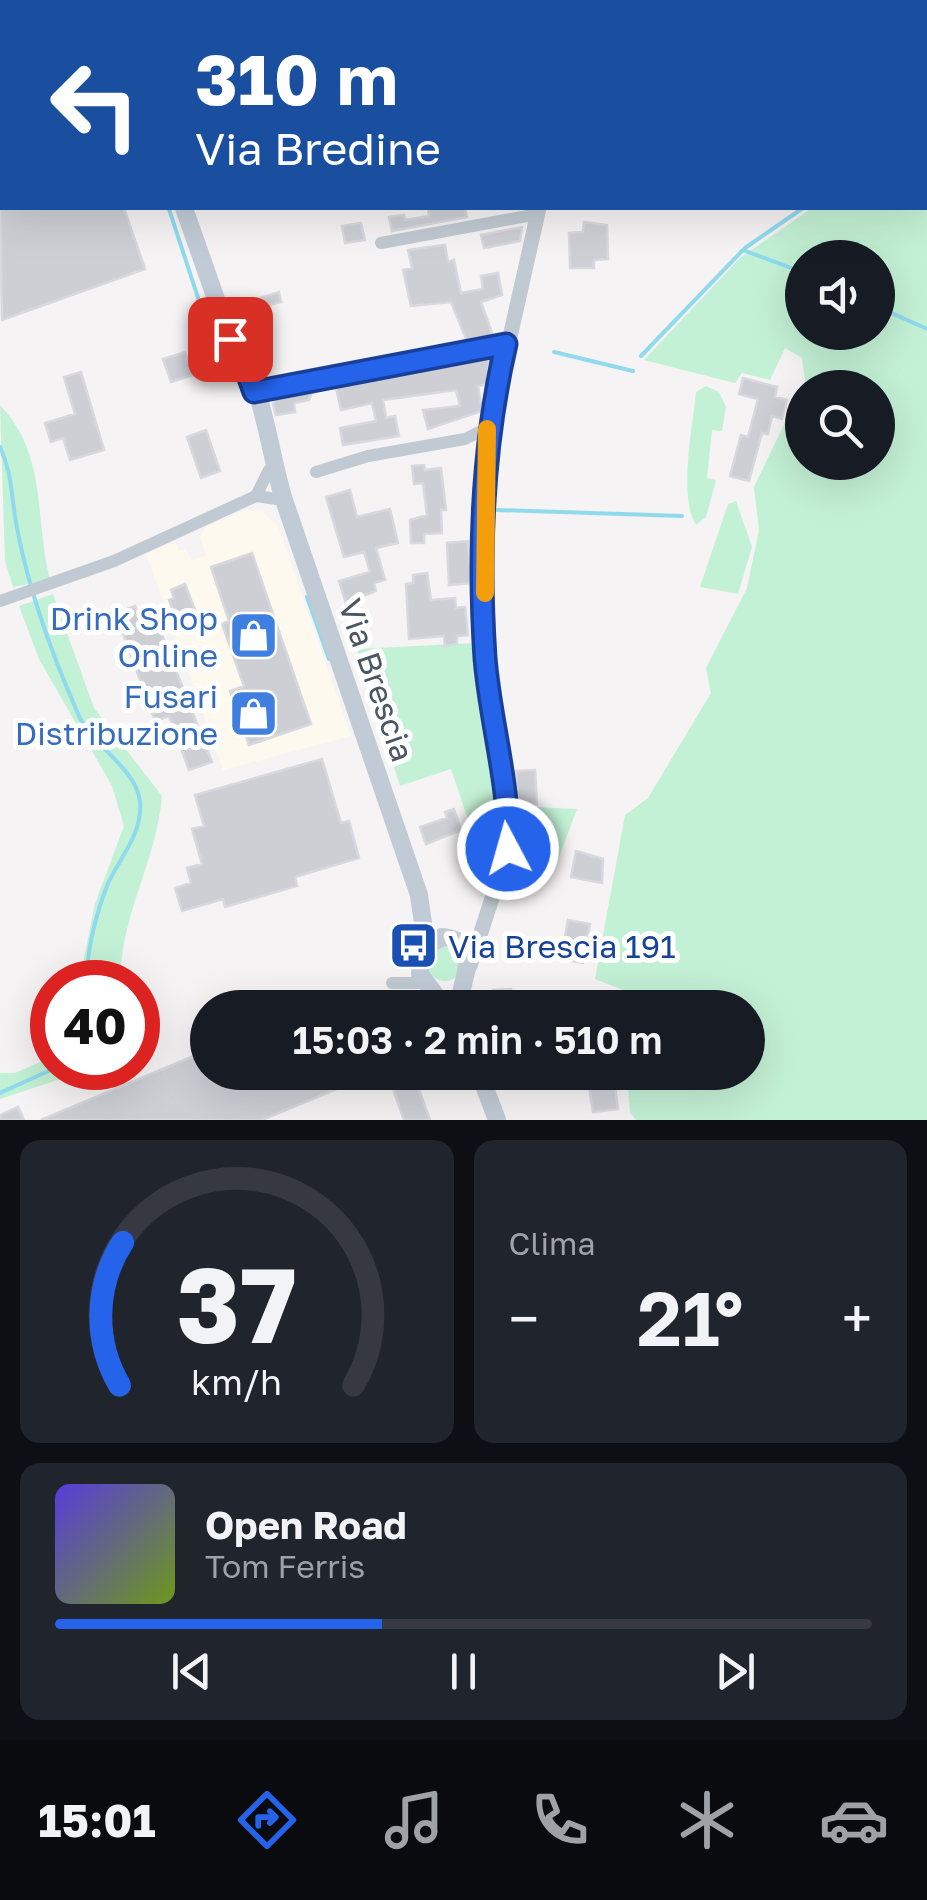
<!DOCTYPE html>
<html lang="it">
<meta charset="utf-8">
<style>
:root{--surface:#171b24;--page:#20242c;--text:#f1f3f6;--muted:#9ea1a6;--line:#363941;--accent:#2563eb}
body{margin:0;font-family:"Golos Text",sans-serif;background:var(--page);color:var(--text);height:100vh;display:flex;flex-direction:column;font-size:38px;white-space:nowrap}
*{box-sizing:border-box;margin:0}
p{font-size:32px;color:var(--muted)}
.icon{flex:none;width:55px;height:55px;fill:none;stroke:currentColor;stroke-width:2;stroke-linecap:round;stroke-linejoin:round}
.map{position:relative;height:1120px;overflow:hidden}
.panel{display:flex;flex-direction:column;gap:20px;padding:20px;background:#0d0f14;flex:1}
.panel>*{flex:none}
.top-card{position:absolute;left:0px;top:0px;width:928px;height:210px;box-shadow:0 10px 40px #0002;background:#1a4fa0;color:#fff;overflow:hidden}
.buttons{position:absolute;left:785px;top:240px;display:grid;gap:20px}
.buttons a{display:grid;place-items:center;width:110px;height:110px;border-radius:50%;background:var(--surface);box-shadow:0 10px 40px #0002;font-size:50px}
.speed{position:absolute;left:30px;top:960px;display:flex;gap:20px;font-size:50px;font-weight:700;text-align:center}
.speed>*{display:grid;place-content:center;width:130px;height:130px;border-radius:50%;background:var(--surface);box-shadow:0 10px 40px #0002;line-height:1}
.speed .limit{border:15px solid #d22;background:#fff;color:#111}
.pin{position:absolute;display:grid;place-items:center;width:85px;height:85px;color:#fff;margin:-42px;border-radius:20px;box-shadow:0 5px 15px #0006}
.me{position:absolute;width:110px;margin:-55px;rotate:354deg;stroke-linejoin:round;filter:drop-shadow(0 0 8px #0008)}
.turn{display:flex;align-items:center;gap:35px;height:210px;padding:0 30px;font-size:45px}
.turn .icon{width:130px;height:130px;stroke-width:2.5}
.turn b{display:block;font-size:70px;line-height:85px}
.big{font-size:75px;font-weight:600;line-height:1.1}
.panel .tile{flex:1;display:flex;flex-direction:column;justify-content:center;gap:15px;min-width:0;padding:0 35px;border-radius:20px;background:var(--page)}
.panel .dial{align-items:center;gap:0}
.dial svg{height:260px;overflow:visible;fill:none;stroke:var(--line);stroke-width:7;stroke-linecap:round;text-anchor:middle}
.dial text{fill:var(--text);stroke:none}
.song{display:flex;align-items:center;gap:30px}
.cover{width:120px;height:120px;border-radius:15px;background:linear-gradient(135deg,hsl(250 70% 55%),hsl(80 70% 35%))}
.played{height:10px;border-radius:5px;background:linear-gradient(90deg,var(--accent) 40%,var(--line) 40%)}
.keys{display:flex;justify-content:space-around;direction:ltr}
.heat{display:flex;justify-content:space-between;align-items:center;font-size:55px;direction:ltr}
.panel .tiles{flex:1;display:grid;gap:20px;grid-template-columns:1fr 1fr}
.tile:last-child{grid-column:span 2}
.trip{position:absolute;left:190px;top:990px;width:575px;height:100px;border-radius:50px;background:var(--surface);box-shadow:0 10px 40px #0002;font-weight:600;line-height:100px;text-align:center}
.tab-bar{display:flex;height:160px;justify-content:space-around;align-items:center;background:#090b0e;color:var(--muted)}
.tab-bar .icon{width:70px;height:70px}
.tab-bar .selected{color:var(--accent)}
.tab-bar b{font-size:45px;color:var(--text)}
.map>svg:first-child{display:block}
</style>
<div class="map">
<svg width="927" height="1120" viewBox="0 0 927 1120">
<rect width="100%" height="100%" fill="#f5f3f3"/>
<!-- commercial -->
<path fill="#fdf9ef" d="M126,0H320L321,2H127Z
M245,510L263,512L278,526L351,736L223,770L146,554L175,541L179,551L186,548L192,561L206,555L200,537L205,527Z"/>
<!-- green -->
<path fill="#c3f1d5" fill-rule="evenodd" d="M927,126V1120H636L630,1113L627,1073L748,1072V1008L628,1007V992L595,979L625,815L648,798L711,693L706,668L747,588L759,530L754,487L805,381L802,358L785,348L770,380L742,373L735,383L644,360L740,258L812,208H925ZM802,258H878V332H802ZM802,388H878V462H802Z
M706,386L719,392L726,407L722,431L712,430L707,478L716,480L706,517L696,525C678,497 693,425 696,392Z
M0,405C48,456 34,517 50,580L13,587L5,561Z
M736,501L752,547L738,594L700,587L728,504Z
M53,594L94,708L162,796C156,863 121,913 120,982H79L95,904L124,826L112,786L39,659L19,606Z
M494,642L510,806L577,809L555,868L515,859L482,861L451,769L400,786L357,649Z
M428 964a17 17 0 1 1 34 0a17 17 0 1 1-34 0Z
M52,1057V1068H94L0,1099V1073H15Z"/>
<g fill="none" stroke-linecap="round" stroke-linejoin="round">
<!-- stream -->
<path stroke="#90daee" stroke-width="4" d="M925,121L927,120
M169,209L203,313
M745,248L803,208
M878,307L927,329
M554,352L633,371
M641,356L743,250L802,272
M0,447C13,475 11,498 17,528C29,592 53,657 79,716C92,745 137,769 140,802C143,835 118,859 107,886C96,914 86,953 87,982
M497,510L682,516
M307,597L329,659
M0,1093L55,1068"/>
</g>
<!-- building -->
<path fill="#cdcfd5" stroke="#d7d9de" stroke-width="2.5" d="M0,208H124L145,269L2,320Z
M465,208L467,217L392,231L389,217L404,215L405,220L429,216L428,209Z
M584,222L607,225L608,259L594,260V268H570L569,233L583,232Z
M361,223L365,240L345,243L342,226Z
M522,227L520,241L484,248L481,235Z
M445,245L448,262L454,260L461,293L483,289L481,276L498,273L502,295L481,302L493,336L467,341L451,302L411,306L403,270L412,268L408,250Z
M279,292L281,302L268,305L271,314L247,322L241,304Z
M185,352L193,375L171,382L163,359Z
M489,358L488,384L478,386L482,411L428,429L423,410L460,406L456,390L383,400L386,418L395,416L399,436L343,445L340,428L376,421L372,403L341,410L336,388Z
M81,372L104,450L70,460L63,438L51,442L45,423L75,414L64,377Z
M743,378L777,387L775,397L787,400L782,419L772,416L768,434L762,433L749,481L730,476L741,435L748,437L758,399L739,394Z
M312,392L309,400L294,403L295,412L276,415L273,404L277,399Z
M206,430L220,471L201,478L187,437Z
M424,465L425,470L441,468L446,510H441L442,533L424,534V543H411L410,520L427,515L423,483L414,484L412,466Z
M350,490L357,517L390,509L398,543L376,548L385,580L374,583L376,591L346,603L339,581L370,572L364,552L344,557L326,497Z
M468,541L471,583L449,585L447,543Z
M252,553L311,724L249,745L230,691L244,686L222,624L229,621L211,567Z
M427,573L431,600L455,598L456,608L465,607L468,635L457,636V644L445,646L444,636L409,639L406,584L413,583V575Z
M185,584L195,610L176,618L169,600L174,598L171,590Z
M120,606L122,611L135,606L147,635L160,630L212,762L189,770L169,716L155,721L120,625L115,627L109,610Z
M322,759L341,823L349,821L359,858L295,877L297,886L225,907L223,899L182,911L175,888L191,883L187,868L202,864L192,829L204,826L195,795Z
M535,770L537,804L518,805L516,771Z
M454,809L461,830L426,844L420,827L447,818L445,812Z
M576,851L603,859L602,883L571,877Z
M568,920L590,924L583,963L561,959Z
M511,989L513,1008H495L493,990Z
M208,1050V1072L375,1073L262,1120H41Z
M578,1072H613L618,1109L593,1112L589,1087L580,1088Z
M416,1081L430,1120H404L393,1089Z
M18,1107L24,1120H0V1115Z"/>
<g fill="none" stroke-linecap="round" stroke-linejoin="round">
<!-- minor -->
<path stroke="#c1cad2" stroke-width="12" d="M331,0L332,2
M0,142L2,140
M381,243L538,214
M254,393L506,345
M316,472L368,456L465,439L487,428
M256,496L269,470
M0,601L114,561L256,496L284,500
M392,983H426"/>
<!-- tertiary -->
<path stroke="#c1cad2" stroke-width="15" d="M517,2V0
M470,966L508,849L485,658V448L539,208"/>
<!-- secondary -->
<path stroke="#c1cbd6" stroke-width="18" d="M117,0L118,2
M184,208L230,339C263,377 269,453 284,500L419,895L424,930L420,974L445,1008
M422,949L442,937C489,942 457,981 460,1008
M479,1072L497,1120"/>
</g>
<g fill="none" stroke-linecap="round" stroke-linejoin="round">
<defs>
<path id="route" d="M230,339L242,358L254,392L506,344C482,447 478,552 485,658C490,721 510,785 508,849"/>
</defs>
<!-- route casing -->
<use href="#route" stroke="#184099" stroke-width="25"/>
<!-- route -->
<use href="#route" stroke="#2563eb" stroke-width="18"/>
<!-- slow -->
<path stroke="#f59e0b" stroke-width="18" d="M485,593L487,429"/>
</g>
<!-- icons -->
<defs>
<symbol id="shop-square" viewBox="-11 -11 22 22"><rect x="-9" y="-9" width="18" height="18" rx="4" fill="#3f7fe0" stroke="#fff"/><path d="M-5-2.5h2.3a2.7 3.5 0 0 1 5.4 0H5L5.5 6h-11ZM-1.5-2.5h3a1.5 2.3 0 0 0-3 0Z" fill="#fff"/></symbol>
<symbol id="bus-square" viewBox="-11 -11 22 22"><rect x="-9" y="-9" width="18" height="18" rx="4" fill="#1a4fb4" stroke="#fff"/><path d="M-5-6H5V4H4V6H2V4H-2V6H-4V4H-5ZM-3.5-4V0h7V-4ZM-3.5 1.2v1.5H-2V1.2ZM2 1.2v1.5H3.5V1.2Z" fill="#fff"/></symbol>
</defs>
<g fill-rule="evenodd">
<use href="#shop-square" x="226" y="608" width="55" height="55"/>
<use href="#shop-square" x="226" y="686" width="55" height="55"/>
<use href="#bus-square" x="386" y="918" width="55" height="55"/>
</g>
<g text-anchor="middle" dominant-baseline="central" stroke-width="10" stroke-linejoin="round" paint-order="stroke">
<!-- shop labels -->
<g font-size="32" fill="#366cbe" stroke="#fff" text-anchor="end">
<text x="218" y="618">Drink Shop<tspan x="218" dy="37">Online</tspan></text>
<text x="218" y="696">Fusari<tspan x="218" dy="37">Distribuzione</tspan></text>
</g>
<!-- street labels -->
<g font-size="32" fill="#4a5661" stroke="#fff">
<text transform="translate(377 680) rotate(71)">Via Brescia</text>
</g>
<!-- transit labels -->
<g font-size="32" fill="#164399" stroke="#fff" text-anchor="start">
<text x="448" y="946">Via Brescia 191</text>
</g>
</g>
</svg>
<div class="buttons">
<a><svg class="icon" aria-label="sound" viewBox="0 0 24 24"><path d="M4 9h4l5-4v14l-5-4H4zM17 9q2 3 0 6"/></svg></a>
<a><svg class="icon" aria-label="search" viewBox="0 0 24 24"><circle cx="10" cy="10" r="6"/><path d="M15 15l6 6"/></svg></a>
</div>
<div class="speed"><div class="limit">40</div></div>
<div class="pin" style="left:230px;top:339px;background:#d93025"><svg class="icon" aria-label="arrive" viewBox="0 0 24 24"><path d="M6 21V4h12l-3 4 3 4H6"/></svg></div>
<svg class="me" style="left:508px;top:849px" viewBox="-20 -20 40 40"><circle r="17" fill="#2563eb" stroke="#fff" stroke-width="3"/><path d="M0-11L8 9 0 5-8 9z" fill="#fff"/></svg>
<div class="trip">15:03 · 2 min · 510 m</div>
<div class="top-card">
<div class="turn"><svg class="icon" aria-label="left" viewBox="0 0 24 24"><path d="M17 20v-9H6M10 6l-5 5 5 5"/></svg><div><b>310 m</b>Via Bredine</div></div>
</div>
</div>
<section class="panel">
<div class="tiles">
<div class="tile dial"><svg viewBox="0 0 100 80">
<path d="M14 69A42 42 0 1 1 86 69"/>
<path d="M14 69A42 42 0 0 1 15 25" stroke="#2563eb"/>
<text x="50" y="56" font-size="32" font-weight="700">37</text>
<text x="50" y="72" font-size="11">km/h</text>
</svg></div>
<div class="tile"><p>Clima</p>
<div class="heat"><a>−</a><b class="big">21°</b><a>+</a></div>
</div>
<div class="tile">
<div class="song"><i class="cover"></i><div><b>Open Road</b><p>Tom Ferris</p></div></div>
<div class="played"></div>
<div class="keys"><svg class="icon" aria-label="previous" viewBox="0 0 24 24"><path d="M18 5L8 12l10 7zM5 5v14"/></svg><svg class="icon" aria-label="pause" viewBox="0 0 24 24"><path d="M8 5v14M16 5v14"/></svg><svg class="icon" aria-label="next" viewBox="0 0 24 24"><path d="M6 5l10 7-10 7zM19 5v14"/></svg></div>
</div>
</div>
</section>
<nav class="tab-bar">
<b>15:01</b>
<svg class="icon selected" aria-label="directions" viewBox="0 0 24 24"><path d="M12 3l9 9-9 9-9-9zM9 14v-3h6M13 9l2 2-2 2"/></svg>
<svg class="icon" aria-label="music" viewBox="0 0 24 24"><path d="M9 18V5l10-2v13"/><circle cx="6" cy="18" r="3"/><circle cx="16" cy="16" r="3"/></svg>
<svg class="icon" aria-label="phone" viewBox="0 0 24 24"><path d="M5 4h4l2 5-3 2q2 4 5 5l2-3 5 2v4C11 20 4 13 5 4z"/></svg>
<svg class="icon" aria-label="climate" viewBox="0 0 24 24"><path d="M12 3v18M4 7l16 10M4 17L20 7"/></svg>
<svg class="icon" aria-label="car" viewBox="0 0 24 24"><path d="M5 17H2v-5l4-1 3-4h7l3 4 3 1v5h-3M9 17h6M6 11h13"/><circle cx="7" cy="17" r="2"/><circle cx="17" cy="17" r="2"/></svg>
</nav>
